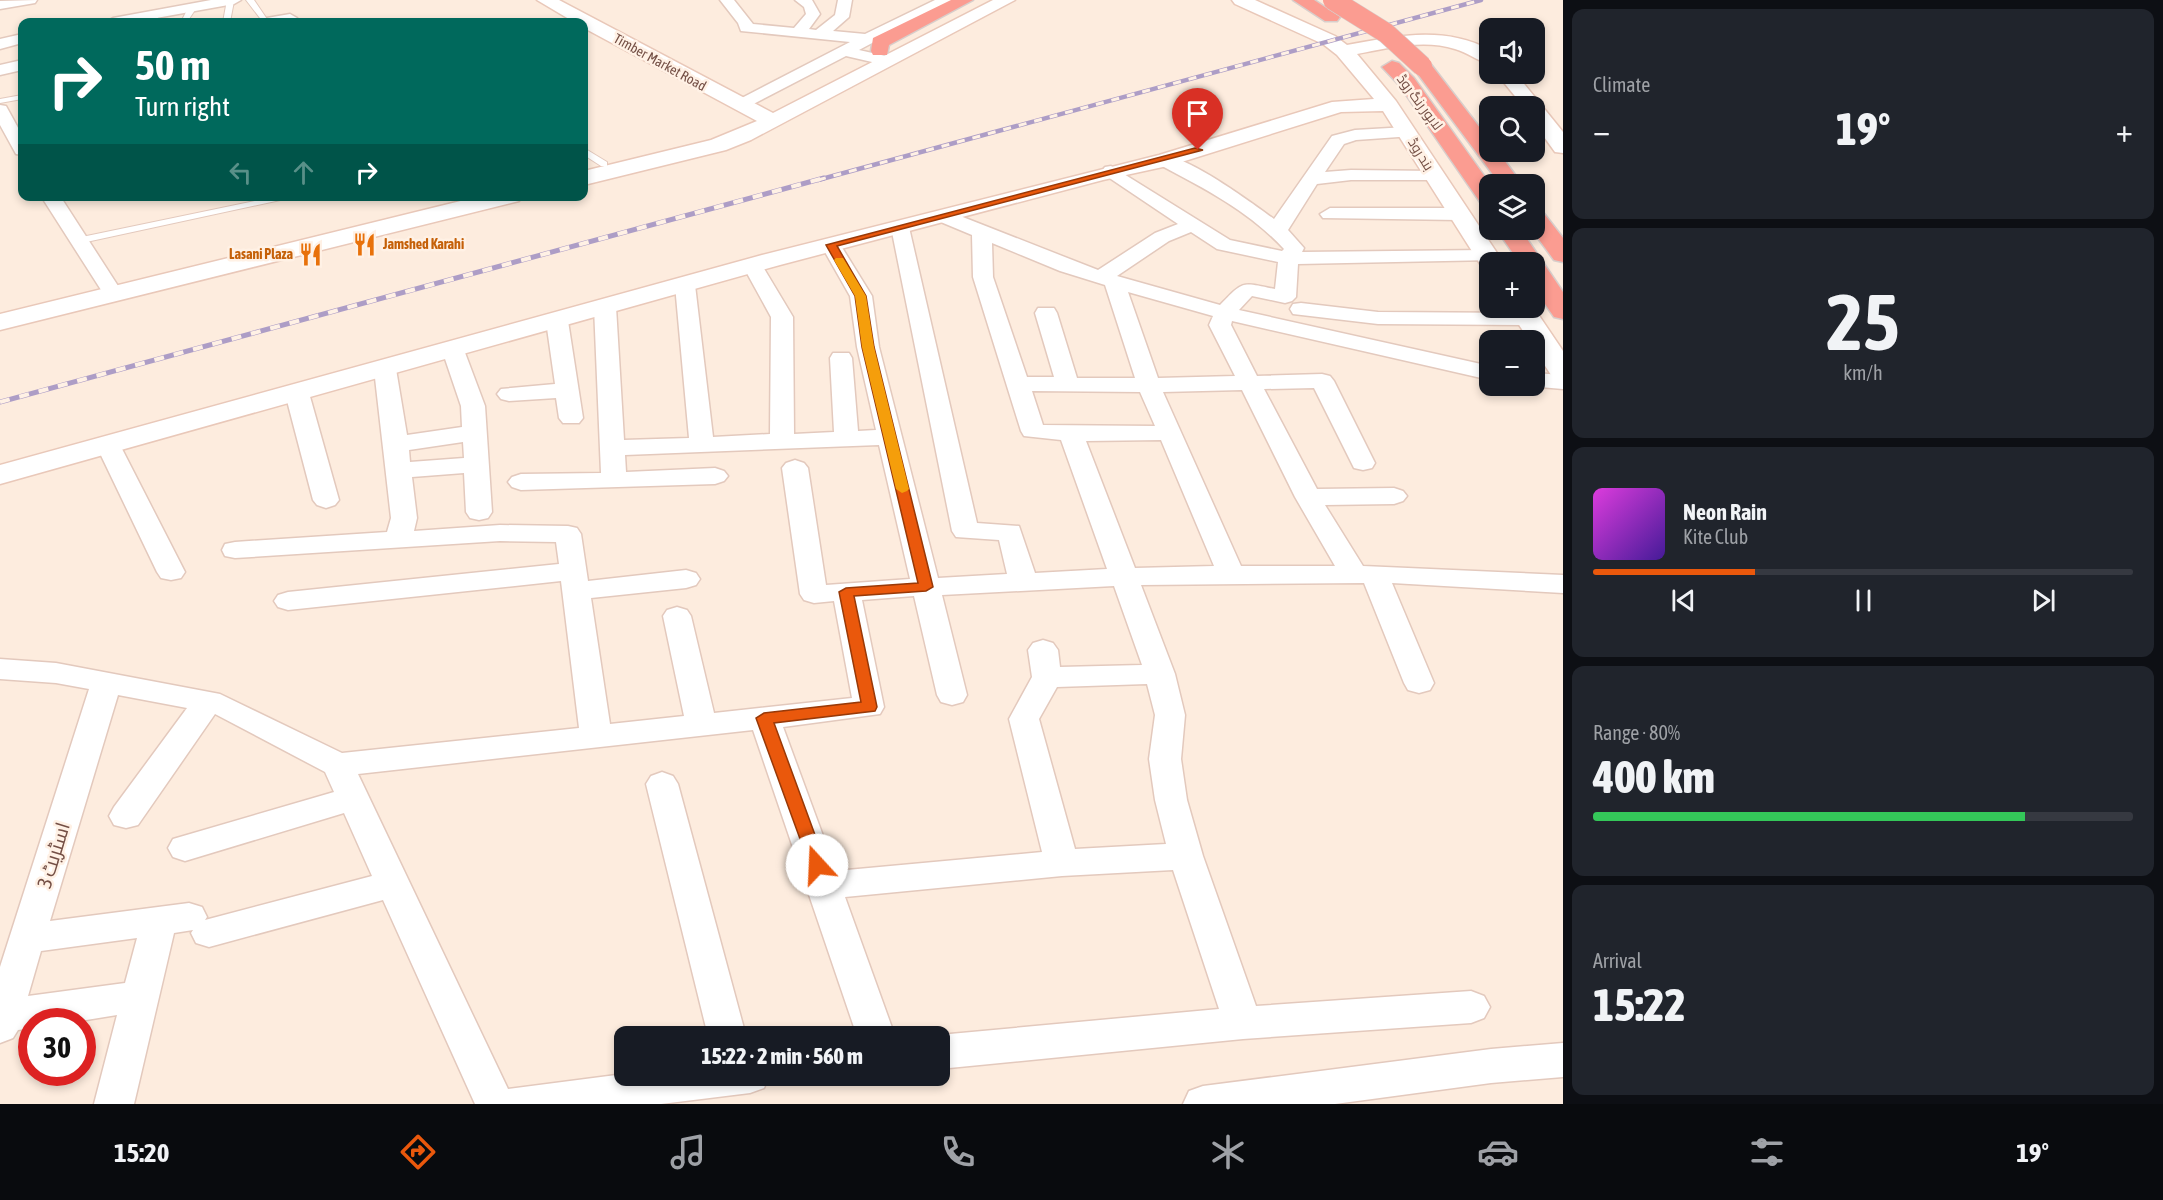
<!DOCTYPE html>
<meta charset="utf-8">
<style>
:root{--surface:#171b24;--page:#20242c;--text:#f1f3f6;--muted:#9ea1a6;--line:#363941;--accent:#ea580c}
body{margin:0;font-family:"Asap Condensed",Cairo,sans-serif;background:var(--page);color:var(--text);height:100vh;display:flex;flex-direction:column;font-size:22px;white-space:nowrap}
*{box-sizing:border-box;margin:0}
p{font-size:20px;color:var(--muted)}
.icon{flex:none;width:33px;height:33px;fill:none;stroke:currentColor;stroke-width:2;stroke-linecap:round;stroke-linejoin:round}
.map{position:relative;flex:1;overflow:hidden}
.side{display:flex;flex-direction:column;gap:9px;padding:9px;background:#0d0f14;width:600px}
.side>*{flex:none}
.banner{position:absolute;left:18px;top:18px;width:570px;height:183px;border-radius:12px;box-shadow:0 3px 9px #0003;background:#00695c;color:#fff;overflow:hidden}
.tools{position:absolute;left:1479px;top:18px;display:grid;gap:12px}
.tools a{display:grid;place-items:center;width:66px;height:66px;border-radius:12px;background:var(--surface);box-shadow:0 3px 9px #0003;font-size:30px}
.speed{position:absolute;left:18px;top:1008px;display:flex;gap:12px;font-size:30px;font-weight:700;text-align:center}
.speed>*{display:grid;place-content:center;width:78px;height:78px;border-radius:50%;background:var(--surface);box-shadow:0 3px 9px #0003;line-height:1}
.speed .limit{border:9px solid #d22;background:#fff;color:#111}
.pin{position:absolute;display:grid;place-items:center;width:51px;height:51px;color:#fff;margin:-62px -26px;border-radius:50% 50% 50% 0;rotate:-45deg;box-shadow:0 0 6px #0007}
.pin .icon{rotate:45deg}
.me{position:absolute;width:66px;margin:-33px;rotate:340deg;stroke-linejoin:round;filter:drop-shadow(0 0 4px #0008)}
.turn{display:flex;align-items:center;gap:21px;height:126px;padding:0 18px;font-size:27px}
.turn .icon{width:78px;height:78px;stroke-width:2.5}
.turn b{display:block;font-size:42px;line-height:51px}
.lanes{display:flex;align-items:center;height:57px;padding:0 18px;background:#0003;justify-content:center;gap:30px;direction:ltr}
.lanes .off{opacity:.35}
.big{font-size:45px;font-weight:800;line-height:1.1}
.side .tile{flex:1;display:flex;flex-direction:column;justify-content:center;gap:9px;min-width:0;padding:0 21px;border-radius:12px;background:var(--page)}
.side .dial{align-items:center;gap:0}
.dial b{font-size:78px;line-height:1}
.song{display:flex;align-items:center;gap:18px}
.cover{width:72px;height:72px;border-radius:9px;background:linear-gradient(135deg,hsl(300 70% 55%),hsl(260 70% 35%))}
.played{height:6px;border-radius:3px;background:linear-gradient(90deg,var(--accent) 30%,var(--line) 30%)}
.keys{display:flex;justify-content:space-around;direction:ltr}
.heat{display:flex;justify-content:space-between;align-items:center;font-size:33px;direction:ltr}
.charge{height:9px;border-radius:4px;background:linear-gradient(90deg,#34c759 80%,var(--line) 0)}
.trip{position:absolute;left:614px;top:1026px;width:336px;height:60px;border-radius:12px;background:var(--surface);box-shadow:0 3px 9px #0003;font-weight:800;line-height:60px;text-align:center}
.tab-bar{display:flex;height:96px;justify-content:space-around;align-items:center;background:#090b0e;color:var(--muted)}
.tab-bar .icon{width:42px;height:42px}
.tab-bar .selected{color:var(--accent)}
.tab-bar b{font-size:27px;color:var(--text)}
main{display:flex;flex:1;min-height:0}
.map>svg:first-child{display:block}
</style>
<main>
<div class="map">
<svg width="1563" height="1104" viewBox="0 0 1563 1104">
<rect width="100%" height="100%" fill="#fdecde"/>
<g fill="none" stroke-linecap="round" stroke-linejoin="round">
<defs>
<path id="lane" d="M227,0L234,1L230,22H223Z
M246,0H254L269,22H263Z
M188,8L195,10L187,22H181Z
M153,13L160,15L154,22H148Z
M22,95V99L0,103V99Z
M584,148L607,162V166H601L584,155Z
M279,196H299L77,244L72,241L77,238Z"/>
<path id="street" d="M37,0L35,3L0,9V1Z
M211,0H241L234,4L134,22H106L113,18Z
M720,0H734L753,24L794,28L806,14L804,7L795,0H812L820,14L809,29L816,30L835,15L838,0H852L849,17L833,31L865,34L935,0H953L859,50L890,57L893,60L890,63L885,65L846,56L740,111L732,106L734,102L850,42L741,31L738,23Z
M290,14L297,18L295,21L259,22L261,19Z
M22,34V43L0,49V39Z
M22,60V70L0,75V65Z
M0,105L6,106L22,135V155L16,154L0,125Z
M1407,127L1416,132L1413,136L1356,140L1344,144L1325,172L1351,170L1435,171L1441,172L1444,176L1441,180H1351L1317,184L1288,230L1304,248L1302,252L1486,250L1493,252L1496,256L1493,260L1298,264L1296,297L1292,301L1285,303L1252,296L1239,310L1490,366V380L1232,321L1231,325L1257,376L1322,374L1330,376L1334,381L1375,463L1372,468L1363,470L1354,468L1314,388L1264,389L1317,489L1394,488L1403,491L1407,496L1403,501L1394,504L1325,505L1363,566L1563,575V593L1392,583L1434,683L1430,690L1419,693L1408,690L1404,683L1364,583L1141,585L1175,674L1185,715L1181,759L1187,800L1203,856L1256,1006L1471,991L1484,996L1490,1007L1484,1018L1471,1023L1243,1039L939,1069V1036H936L939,1035L1219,1009L1173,870L1062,876L845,897L895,1036H857L753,730L358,774L508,1089L624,1074L769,1076L764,1088L750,1093L661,1104H475L383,900L209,947L196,943L191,933L193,930L174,933L134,1104H94L117,1015L74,1022H32V1028L18,1030L13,1038L0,1043V967L89,689L56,683L0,679V659L56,663L220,694L342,753L579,728L561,581L288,610L278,607L274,601L278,595L288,592L559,564L556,542L500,541L235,558L225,556L222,550L225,544L235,542L387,532L391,518L374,369L377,364H393L396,369L407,435L462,427L461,406L442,350L445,345H461L464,350L485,406L492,512L488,518L479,520L470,518L466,512L464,473L412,477L417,518L414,531L500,525L568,526L577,528L581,534L588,581L686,570L696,573L700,579L696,585L686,588L591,598L610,724L684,716L663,616L667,610L677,607L687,610L691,616L714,713L852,698L834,601L814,603L804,600L800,594L782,468L786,463L795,460L804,463L808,468L826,585L910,579L879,445L625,455L626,472L715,468L724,471L728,476L724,481L715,484L521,490L512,487L508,482L512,477L521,474L601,473L594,307L597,302H613L616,307L624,440L689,438L675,285L678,281H692L695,285L713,437L770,434L771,317L743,266L746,262H760L793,317L794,434L834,432L830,358L833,353H849L852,358L858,431L876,430L857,347L850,296L821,245L824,241H838L872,296L879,347L938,578L1007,574L999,540L956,537L952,531L891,227L894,223H908L977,523L1019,526L1035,573L1107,569L1061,440L1024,436L1021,431L973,277L972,235L936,220L933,216L936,212H950L1098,270L1155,233L1178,224L1105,175L1102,171L1105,167L1111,166L1230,240L1282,251L1284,249C1249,211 1202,187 1158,164L1155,160L1158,156C1181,150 1253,204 1274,219L1332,136L1355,130ZM1191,232L1217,249L1278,262L1275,289C1241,282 1244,280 1220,305L1117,276L1169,241ZM992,243L1060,271L1105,285L1135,378H1077L1057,313L1054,308H1038L1035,313L1054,377H1027L993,277ZM1128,292L1213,316L1209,325L1235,376L1158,378ZM1242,390L1295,497L1335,566H1241L1163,392ZM1032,391L1140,392L1155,426L1043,425ZM1161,440L1214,566L1135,568L1086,441ZM463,442L464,458L410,462L409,450ZM1114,586L1142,665L1060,667L1058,650L1053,643L1043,640L1033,643L1028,650L1032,677L1009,719L1042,852L836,871L783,727L880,714L884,707L862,600L914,596L937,695L941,702L952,705L963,702L967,695L942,595ZM1147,684L1155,715L1149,759L1155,800L1166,844L1075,849L1039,719L1057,687ZM118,695L187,708L114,807L109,816L114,825L126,828L138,825L215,714L325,772L334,792L173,839L168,848L173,857L185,861L344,813L372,876L205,920L207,917L202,907L189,903L50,921ZM137,938L125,983L28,996L41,951Z
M41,196H60L120,289L117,293H103Z
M1330,208H1459L1469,214L1459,220L1323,218L1320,214Z
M1301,303L1378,312L1529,313L1537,314L1540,319L1537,324L1529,325L1378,324L1293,314L1290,309L1293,304Z
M557,315L565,316L568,321L583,418L579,423H563L559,418L556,398L509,401L501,399L497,394L501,389L555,384L546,321L549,316Z
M1534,373L1563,375V389L1528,386H1534Z
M297,386L305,388L309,393L339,500L335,505L326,508L317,505L313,500L285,393L289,388Z
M108,438L117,440L120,445L185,572L181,578L171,580L161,578L157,572L96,445L99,440Z
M662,772L673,776L678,784L746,1036H708L646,784L651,776Z
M1563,1043V1077L1491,1083L1335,1104H1183L1189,1091L1203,1086L1491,1049Z"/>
<path id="secondary" d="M537,0H559L773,113L993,0H1015L751,140L726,150L584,185V171L711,140L757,121L584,28V22H574Z
M1232,0H1255L1335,36L1347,45C1395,36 1445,25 1490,50V64C1477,61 1467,52 1455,49C1424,39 1388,48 1357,54L1396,101L1503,262H1490V269L1482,267L1383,111L1341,112L1172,165L1103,180L780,265L0,484V465L762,255L1159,155L1332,102L1374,99L1337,55L1323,44L1235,4Z
M1497,74H1516L1563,132V153L1555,152L1534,123V106H1523Z
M481,196H522L519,201L0,330V314Z
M1508,308H1534L1563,351V380L1553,378L1534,349V340H1529Z"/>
<path id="highway" d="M951,0H973L889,45L887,55H873L871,51L873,38Z
M1293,0H1314L1340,17L1337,21H1325Z
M1422,60L1429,62L1490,141V152H1498L1522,184H1500L1412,66Z
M1392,61L1399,63L1414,78L1490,184V207L1482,205L1400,86L1382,67Z
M1534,209L1542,211L1563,238V262L1554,260L1532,230H1534Z
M1497,230H1521L1563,292V319L1554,317L1534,288V262H1519Z"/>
</defs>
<!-- lane casing -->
<use href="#lane" stroke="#e3c9bd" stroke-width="2"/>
<!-- street casing -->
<use href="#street" stroke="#e3c9bd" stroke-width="3"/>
<!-- secondary casing -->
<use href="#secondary" stroke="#e9c8b9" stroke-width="3"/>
<!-- highway casing -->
<use href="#highway" stroke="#d8cecb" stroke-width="3"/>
<!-- lane -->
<use href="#lane" fill="#fff" fill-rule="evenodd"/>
<!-- street -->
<use href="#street" fill="#fff" fill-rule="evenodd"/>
<!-- secondary -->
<use href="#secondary" fill="#fff" fill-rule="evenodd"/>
<!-- highway -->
<use href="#highway" fill="#fb9c91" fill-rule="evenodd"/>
<defs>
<path id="rail-far1" d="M818,180L1481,0"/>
<path id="rail" d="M0,402L824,178"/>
</defs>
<!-- rail-far1 casing -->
<use href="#rail-far1" stroke="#ad9dc6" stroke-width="4.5"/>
<!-- rail casing -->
<use href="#rail" stroke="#ad9dc6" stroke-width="5"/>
<!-- rail-far1 -->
<use href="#rail-far1" stroke="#fff1e5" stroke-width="3" stroke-dasharray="8" stroke-linecap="butt"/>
<!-- rail -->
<use href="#rail" stroke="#fff1e5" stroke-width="4" stroke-dasharray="10" stroke-linecap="butt"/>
<defs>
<path id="highway-bridge" d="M1333,0L1386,33L1422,66"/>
</defs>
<!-- highway-bridge casing -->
<use href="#highway-bridge" stroke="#d8cecb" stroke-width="21" stroke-linecap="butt"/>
<!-- highway-bridge -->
<use href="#highway-bridge" stroke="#fb9c91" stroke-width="20"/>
</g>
<!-- route -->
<path fill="#ea580c" stroke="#983908" stroke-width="1.5" d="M1195,148L1203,150L837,246L866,296L874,347L933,587L926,591L854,596L877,707L875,711L774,723L826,865L823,869H811L756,718L764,713L861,702L839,592L846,588L918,583L862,347L855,296L826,245Z"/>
<!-- slow -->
<path fill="#f59e0b" d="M836,258H843L866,296L874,347L909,489L907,491L902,493L896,489L862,347L855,296L834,260Z"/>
<!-- icons -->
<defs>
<symbol id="restaurant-bare" viewBox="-9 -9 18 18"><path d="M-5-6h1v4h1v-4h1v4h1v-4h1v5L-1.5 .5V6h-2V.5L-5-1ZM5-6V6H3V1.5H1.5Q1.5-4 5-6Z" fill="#e8710a" stroke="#fff1e5" stroke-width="2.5" paint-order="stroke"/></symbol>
</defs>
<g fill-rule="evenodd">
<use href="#restaurant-bare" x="348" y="228" width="33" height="33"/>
<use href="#restaurant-bare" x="294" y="238" width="33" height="33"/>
</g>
<g text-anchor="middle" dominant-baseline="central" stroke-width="5" stroke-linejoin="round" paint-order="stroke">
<!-- far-street labels -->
<g font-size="14" fill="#744f45" stroke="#fff1e5">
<text transform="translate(660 62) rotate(29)">Timber Market Road</text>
<text transform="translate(1420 102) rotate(53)">لاہور رنگ روڈ</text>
<text transform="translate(1421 154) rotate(58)">بند روڈ</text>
</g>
<!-- far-food labels -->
<g font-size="14" font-weight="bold" fill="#c56008" stroke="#fff1e5" text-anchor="start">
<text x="383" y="244">Jamshed Karahi</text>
<text x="293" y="254" text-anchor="end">Lasani Plaza</text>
</g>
<!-- near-street labels -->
<g font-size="20" fill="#744f45" stroke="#fff1e5">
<text transform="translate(53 855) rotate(-73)">اسٹریٹ 3</text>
</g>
</g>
</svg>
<div class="tools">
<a><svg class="icon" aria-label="sound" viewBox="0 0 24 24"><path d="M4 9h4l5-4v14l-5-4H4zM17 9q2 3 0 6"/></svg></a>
<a><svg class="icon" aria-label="search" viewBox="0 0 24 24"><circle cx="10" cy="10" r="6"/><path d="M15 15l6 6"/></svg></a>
<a><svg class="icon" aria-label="layers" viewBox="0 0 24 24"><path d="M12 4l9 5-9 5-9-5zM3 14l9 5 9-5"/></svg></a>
<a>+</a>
<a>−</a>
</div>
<div class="speed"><div class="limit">30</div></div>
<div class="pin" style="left:1198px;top:150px;background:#d93025"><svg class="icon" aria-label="arrive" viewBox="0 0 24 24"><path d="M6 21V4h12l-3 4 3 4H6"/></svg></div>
<svg class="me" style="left:817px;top:865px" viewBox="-20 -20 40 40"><circle r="19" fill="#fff"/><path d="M0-13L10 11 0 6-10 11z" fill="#ea580c"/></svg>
<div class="trip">15:22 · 2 min · 560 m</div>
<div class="banner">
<div class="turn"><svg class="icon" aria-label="right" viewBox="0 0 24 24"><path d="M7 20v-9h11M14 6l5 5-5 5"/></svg><div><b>50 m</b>Turn right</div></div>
<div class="lanes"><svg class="icon off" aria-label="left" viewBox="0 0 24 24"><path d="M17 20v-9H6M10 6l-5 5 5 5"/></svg><svg class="icon off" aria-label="ahead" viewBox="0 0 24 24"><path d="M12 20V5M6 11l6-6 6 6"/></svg><svg class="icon" aria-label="right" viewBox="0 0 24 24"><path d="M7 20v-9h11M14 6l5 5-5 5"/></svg></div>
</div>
</div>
<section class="side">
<div class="tile"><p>Climate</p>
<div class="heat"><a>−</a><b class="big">19°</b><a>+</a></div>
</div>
<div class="tile dial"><b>25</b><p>km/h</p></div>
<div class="tile">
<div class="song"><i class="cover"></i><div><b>Neon Rain</b><p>Kite Club</p></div></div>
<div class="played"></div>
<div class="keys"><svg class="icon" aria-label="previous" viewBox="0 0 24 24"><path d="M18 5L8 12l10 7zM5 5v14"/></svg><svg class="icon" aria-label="pause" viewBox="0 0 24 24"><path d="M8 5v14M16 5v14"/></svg><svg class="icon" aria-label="next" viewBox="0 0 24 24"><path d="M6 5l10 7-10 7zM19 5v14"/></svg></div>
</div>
<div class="tile"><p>Range · 80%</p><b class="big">400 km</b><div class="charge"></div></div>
<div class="tile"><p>Arrival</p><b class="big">15:22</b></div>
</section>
</main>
<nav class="tab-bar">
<b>15:20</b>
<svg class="icon selected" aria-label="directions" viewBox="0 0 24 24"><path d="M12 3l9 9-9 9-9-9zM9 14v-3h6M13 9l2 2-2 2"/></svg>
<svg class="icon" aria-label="music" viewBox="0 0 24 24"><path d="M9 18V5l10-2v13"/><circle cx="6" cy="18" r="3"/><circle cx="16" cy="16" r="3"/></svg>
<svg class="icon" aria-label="phone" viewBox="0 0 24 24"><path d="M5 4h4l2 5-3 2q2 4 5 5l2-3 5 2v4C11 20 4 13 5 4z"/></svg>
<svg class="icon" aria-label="climate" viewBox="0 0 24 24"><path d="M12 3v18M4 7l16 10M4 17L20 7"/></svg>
<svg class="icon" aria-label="car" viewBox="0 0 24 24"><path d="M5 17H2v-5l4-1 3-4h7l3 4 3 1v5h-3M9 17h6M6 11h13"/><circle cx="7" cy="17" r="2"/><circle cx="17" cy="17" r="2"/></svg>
<svg class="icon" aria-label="filters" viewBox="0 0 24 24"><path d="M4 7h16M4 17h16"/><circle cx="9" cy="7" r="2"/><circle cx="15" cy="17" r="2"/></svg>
<b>19°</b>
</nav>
